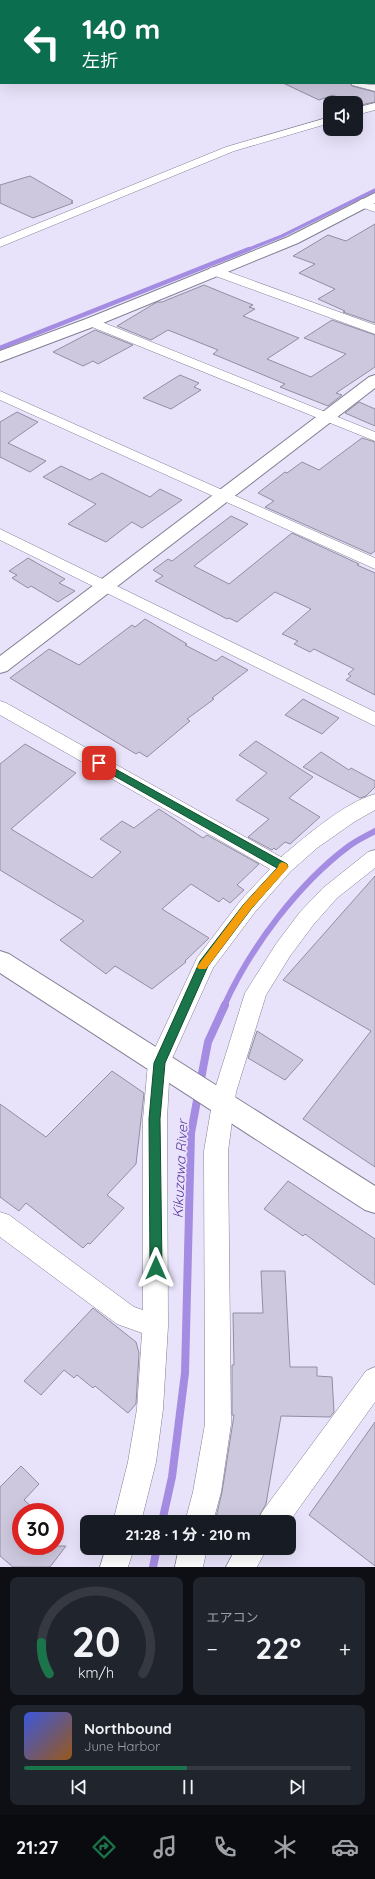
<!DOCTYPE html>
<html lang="ja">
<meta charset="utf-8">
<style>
:root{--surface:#171b24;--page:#20242c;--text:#f1f3f6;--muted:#9ea1a6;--line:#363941;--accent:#1b754a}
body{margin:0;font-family:Quicksand,"Noto Sans JP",sans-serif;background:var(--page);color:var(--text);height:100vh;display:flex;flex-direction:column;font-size:15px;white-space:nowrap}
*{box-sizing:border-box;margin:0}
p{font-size:13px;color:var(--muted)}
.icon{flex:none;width:22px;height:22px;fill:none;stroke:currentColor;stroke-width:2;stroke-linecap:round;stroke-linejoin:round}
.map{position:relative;height:1567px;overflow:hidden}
.drawer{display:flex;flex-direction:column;gap:10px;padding:10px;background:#0d0f14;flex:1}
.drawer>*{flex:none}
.banner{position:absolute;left:0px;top:0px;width:375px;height:84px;box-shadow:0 4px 16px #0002;background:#0b6e4f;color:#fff;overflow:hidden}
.tools{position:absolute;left:323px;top:96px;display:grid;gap:8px}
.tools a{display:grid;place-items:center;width:40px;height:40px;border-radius:8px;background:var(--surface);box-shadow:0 4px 16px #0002;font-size:20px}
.speed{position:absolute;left:12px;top:1503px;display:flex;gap:8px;font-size:20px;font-weight:700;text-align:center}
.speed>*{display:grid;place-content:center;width:52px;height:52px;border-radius:50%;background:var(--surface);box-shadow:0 4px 16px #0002;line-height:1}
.speed .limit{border:6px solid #d22;background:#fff;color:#111}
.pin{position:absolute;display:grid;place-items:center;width:34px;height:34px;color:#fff;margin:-17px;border-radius:8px;box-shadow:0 2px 6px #0006}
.me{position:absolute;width:44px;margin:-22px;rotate:0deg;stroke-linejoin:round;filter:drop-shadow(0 0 3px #0008)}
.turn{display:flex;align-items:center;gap:14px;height:84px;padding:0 16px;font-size:18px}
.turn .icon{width:52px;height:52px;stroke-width:2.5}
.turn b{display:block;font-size:28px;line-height:34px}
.big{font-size:30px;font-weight:700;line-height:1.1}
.drawer .widget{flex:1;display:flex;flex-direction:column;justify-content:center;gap:6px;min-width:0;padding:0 14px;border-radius:8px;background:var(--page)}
.drawer .dial{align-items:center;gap:0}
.dial svg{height:104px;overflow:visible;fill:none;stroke:var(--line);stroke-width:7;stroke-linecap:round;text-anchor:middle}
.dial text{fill:var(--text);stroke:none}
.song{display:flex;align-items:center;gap:12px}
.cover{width:48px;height:48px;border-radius:6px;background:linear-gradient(135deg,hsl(230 70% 55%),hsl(30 70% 35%))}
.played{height:4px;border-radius:2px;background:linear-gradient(90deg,var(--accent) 50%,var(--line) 50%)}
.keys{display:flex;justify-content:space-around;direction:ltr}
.heat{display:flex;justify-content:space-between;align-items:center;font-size:22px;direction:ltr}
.drawer .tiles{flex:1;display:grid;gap:10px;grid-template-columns:1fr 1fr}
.widget:last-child{grid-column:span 2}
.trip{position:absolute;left:80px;top:1515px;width:216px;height:40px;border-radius:8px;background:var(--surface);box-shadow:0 4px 16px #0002;font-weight:700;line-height:40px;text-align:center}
.menu{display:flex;height:64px;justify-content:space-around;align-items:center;background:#090b0e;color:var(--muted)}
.menu .icon{width:28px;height:28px}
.menu .current{color:var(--accent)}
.menu b{font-size:18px;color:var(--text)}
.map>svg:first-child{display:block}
</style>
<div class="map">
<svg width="375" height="1567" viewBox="0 0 375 1567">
<rect width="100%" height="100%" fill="#e8e3fa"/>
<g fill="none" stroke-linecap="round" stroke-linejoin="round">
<!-- stream-far3 -->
<path stroke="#a58ce3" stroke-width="3.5" d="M43,1L46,0
M247,250L282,236L375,190"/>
<!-- stream-far2 -->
<path stroke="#a58ce3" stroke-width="4.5" d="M0,348L249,249"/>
<!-- stream-far1 -->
<path stroke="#a58ce3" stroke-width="6" d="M224,1006C250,948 298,884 349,846C357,840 366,836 375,831"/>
<!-- stream -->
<path stroke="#a58ce3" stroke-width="8" d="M200,1084L208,1042L225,1005
M162,1522L172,1477L185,1373L191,1133L198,1095
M153,1567L157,1548"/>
</g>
<!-- building -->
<path fill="#cdc8de" stroke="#928ea2" d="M283,83H350L352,86L375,92V102L356,106V103H349L333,95L319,100Z
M30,176L73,201L71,202L73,203L33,218L0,203V185Z
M375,224V323L343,312L345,311L318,299L335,289L299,273L315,264L293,256L328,235L346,241Z
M204,285L253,305L249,307L255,309L243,316L299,338L267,359L311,377L346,354L304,338L332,320L375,335V367L336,393L342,395L328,406L280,387L285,384L213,354L218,350L168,330L151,340L117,326L157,302H162Z
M95,330L133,345L98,364L93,361L83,366L53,352Z
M180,375L199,383L194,387L201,390L171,409L143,398Z
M359,402L375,409V426L345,413Z
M17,412L38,422L8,443L46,461L30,472L0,457V422Z
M362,438L375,442V551L371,554L265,507L274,501L258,493L285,472L287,473L302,462L319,470Z
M61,466L90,480L102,473L150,497L160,489L182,500L142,528L132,522L106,542L68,524L96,504L43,477Z
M231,516L248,524L194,566L229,584L292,533L359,564L357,565L375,573V695L346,680L351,676L348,674L354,669L314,649L310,652L294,644L298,641L282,634L311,609L275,592L237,622L229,618L227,619L155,581L163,576L153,570L168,559L172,561Z
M28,558L65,579L59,583L75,591L58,602L31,586L28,588L12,578L17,575L9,571Z
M145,619L187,644L185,645L216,661L222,656L248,670L212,698L214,699L187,719L190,721L147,757L139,752L136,754L10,678L49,649L79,665L132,625L135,627Z
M303,699L339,718L322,734L285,715Z
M256,741L313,777L289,798L320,817L290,844L285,842L276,850L274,848L272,850L248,837L269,819L236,800L267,773L239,755Z
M25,744L76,773L11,829L92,878L121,852L100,839L122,821L134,828L159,809L203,838L207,835L259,864L237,885L244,890L230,903L223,898L219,902L191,884L162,909L209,938L185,961L186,962L152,989L115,966L106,974L60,940L84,921L0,870V764Z
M321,752L349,770L351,768L375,781V787L366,796L360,798L303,767Z
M375,876V1167L303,1119L371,1031L283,980Z
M257,1031L303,1060L285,1080L248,1058Z
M112,1071L144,1093L136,1164L107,1195L124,1208L90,1244L88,1243L83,1248L26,1203L19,1211L0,1197V1104L46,1137Z
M288,1181L375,1239V1285L305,1234L303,1236L264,1209Z
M261,1271H285L290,1367H317V1376L332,1377L334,1412L330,1417L281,1416L266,1504L258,1518L255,1522H215L222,1492L234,1415H232V1365H234L233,1313H263Z
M93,1308L136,1342L139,1353L136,1404L128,1413L95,1386L93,1388L77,1375L74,1378L64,1370L41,1395L24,1381Z
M375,1422V1566L309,1515Z
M21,1466L39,1484L24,1500L38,1512H21V1546H66L50,1567H13L0,1556V1487Z"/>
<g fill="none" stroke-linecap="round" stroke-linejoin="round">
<defs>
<path id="street" d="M85,0H97L98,1H86Z
M351,83L375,85V91L352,85Z
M375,103V110L356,115V108Z
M330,117V123L234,151L0,247V239L226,147Z
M362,199L375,204V212L358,206L356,203Z
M215,267L375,325V334L210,274L209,271L210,268Z
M92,318L375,432V441L87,325L85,322L87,319Z
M0,391L375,558V569L0,400Z
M0,529L375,712V726L0,540Z
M0,701L6,703L281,857C306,836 344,803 375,794V810L354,822L317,848L290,872L255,912L213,968L170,1063L167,1119L168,1326L163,1409L156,1462L141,1522H113L128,1462L137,1409L142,1333L117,1324L0,1237V1212L9,1215L134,1307L143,1310V1119L148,1063L197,958L241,900L270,869L0,715Z
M375,850V868L337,898L314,924L290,956L266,995L236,1092L228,1151L231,1424L221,1492L213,1522H185L193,1492L205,1424L204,1151L214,1092L245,993L276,944L300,912L323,888L368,852Z
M375,1367V1402L289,1522H258L262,1512L366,1371Z
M106,1548H134L128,1567H100Z
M179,1548H207L203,1567H175Z
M236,1548H267L257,1567H226Z"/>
<path id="secondary" d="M164,0H177L163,1Z
M0,60H1V68H0Z
M375,193V203L298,243L98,325L0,362V351L86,319L288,237Z
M375,375V388L7,671L0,673V656L369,377Z
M0,951L9,954L375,1186V1213L365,1210L0,973Z"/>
</defs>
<!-- street casing -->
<use href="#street" stroke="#837f93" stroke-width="1"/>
<!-- secondary casing -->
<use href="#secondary" stroke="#837f93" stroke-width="2"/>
<!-- street -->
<use href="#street" fill="#fff" fill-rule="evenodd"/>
<!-- secondary -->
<use href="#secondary" fill="#fff" fill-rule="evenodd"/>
</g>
<!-- route -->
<path fill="#1b754a" stroke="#124c30" d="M99,760L287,864L288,867L251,909L208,966L165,1063L160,1119L162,1268L160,1272L156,1273L151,1272L150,1268L149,1119L154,1063L200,961L244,904L277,868L95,765L94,763L95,761Z"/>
<!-- slow -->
<path fill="#f59e0b" d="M282,862L287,864L288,867L287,869L251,909L206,969H199L197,967L199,964L244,904L278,867L279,864Z"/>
<g text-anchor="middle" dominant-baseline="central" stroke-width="3.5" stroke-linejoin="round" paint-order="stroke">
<!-- near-water labels -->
<g font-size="14" font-style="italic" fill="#5e399e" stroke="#e8e3fa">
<text transform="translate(180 1169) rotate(-87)">Kikuzawa River</text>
</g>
</g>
</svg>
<div class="tools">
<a><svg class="icon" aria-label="sound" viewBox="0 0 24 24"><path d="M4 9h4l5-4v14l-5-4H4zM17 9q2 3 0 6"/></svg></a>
</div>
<div class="speed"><div class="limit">30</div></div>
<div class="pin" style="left:99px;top:763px;background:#d93025"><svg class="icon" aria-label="arrive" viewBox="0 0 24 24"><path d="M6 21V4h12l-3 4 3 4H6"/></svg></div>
<svg class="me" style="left:156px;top:1268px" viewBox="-20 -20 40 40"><path d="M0-17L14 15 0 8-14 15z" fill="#1b754a" stroke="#fff" stroke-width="4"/></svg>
<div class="trip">21:28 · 1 分 · 210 m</div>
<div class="banner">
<div class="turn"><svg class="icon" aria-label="left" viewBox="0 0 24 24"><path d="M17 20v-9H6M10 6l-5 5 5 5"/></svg><div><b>140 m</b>左折</div></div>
</div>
</div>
<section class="drawer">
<div class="tiles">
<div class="widget dial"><svg viewBox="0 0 100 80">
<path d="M14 69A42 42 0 1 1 86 69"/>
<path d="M14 69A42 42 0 0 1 8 45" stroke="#1b754a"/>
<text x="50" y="56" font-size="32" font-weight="700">20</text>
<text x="50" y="72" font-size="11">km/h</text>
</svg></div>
<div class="widget"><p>エアコン</p>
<div class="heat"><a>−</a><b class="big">22°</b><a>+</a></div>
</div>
<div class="widget">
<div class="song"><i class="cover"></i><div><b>Northbound</b><p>June Harbor</p></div></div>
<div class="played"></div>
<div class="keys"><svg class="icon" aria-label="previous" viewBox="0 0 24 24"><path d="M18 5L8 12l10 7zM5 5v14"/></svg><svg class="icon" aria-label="pause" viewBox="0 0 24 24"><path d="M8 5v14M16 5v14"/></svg><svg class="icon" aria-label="next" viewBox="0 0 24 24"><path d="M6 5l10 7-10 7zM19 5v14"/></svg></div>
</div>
</div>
</section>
<nav class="menu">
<b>21:27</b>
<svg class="icon current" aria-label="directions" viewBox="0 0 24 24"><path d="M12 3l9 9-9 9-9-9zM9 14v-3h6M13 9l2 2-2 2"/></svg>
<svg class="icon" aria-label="music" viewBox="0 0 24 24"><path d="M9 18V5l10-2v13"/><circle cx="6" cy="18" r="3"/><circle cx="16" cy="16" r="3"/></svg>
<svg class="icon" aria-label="phone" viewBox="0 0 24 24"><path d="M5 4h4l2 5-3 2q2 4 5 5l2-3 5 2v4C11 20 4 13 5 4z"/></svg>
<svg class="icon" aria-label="climate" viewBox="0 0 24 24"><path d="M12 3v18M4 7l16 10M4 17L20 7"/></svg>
<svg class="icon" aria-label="car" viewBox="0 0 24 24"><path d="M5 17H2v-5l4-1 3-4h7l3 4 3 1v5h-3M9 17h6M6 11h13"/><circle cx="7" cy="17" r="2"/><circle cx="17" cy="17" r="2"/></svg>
</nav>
